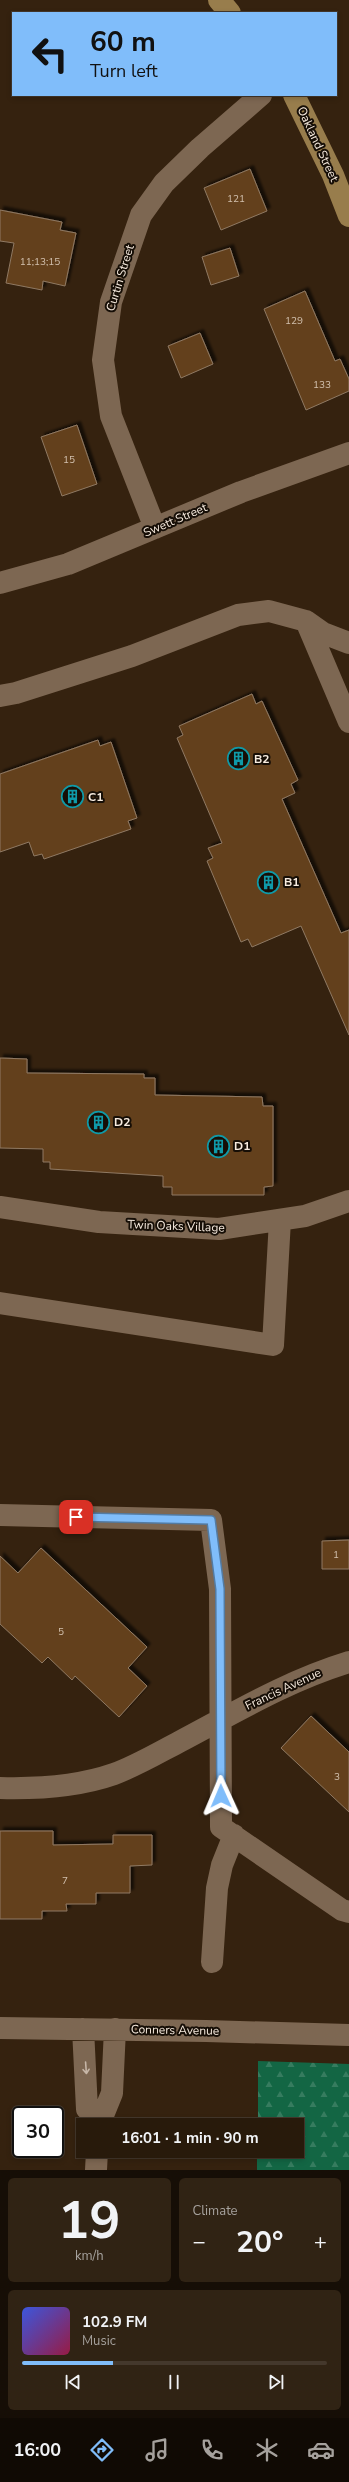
<!DOCTYPE html>
<meta charset="utf-8">
<style>
:root{--surface:#281a0b;--page:#302314;--text:#f1f3f6;--muted:#a5a19d;--line:#44382c;--accent:#80bdfa}
body{margin:0;font-family:"Nunito Sans",sans-serif;background:var(--page);color:var(--text);height:100vh;display:flex;flex-direction:column;font-size:15px;white-space:nowrap}
*{box-sizing:border-box;margin:0}
p{font-size:13px;color:var(--muted)}
.icon{flex:none;width:22px;height:22px;fill:none;stroke:currentColor;stroke-width:2;stroke-linecap:round;stroke-linejoin:round}
.map{position:relative;height:2170px;overflow:hidden}
.drawer{display:flex;flex-direction:column;gap:8px;padding:8px;background:#160e06;flex:1}
.drawer>*{flex:none}
.hud{position:absolute;left:12px;top:12px;width:325px;height:84px;border-radius:0px;box-shadow:0 2px 6px #0003,0 0 0 1px var(--line);background:#80bdfa;color:#111;overflow:hidden}
.speed{position:absolute;left:12px;top:2106px;display:flex;gap:8px;font-size:20px;font-weight:700;text-align:center}
.speed>*{display:grid;place-content:center;width:52px;height:52px;border-radius:50%;background:var(--surface);box-shadow:0 2px 6px #0003,0 0 0 1px var(--line);line-height:1}
.speed .limit{border:2px solid #111;border-radius:6px;background:#fff;color:#111}
.pin{position:absolute;display:grid;place-items:center;width:34px;height:34px;color:#fff;margin:-17px;border-radius:8px;box-shadow:0 2px 6px #0006}
.me{position:absolute;width:44px;margin:-22px;rotate:359deg;stroke-linejoin:round;filter:drop-shadow(0 0 3px #0008)}
.turn{display:flex;align-items:center;gap:14px;height:84px;padding:0 12px;font-size:18px}
.turn .icon{width:52px;height:52px;stroke-width:2.5}
.turn b{display:block;font-size:28px;line-height:34px}
.big{font-size:30px;font-weight:700;line-height:1.1}
.drawer .card{flex:1;display:flex;flex-direction:column;justify-content:center;gap:6px;min-width:0;padding:0 14px;border-radius:6px;background:var(--page)}
.drawer .dial{align-items:center;gap:0}
.dial b{font-size:52px;line-height:1}
.song{display:flex;align-items:center;gap:12px}
.cover{width:48px;height:48px;border-radius:6px;background:linear-gradient(135deg,hsl(230 70% 55%),hsl(340 70% 35%))}
.played{height:4px;border-radius:2px;background:linear-gradient(90deg,var(--accent) 30%,var(--line) 30%)}
.keys{display:flex;justify-content:space-around;direction:ltr}
.heat{display:flex;justify-content:space-between;align-items:center;font-size:22px;direction:ltr}
.drawer .tiles{flex:1;display:grid;gap:8px;grid-template-columns:1fr 1fr}
.card:last-child{grid-column:span 2}
.trip{position:absolute;left:76px;top:2118px;width:228px;height:40px;border-radius:0px;background:var(--surface);box-shadow:0 2px 6px #0003,0 0 0 1px var(--line);font-weight:700;line-height:40px;text-align:center}
.tab-bar{display:flex;height:64px;justify-content:space-around;align-items:center;background:#100a04;color:var(--muted)}
.tab-bar .icon{width:28px;height:28px}
.tab-bar .active{color:var(--accent)}
.tab-bar b{font-size:18px;color:var(--text)}
.map>svg:first-child{display:block}
</style>
<div class="map">
<svg width="349" height="2170" viewBox="0 0 349 2170">
<defs>
<pattern id="forest-firs" width="22" height="20" patternUnits="userSpaceOnUse"><rect width="22" height="20" fill="#136644"/><path d="M5 1l3.5 6h-7zM16 11l3.5 6h-7z" fill="#367c5f"/></pattern>
<filter id="shadow"><feDropShadow dx="3.5" dy="-3.5" stdDeviation="1" flood-color="#0009"/></filter>
</defs>
<rect width="100%" height="100%" fill="#35220f"/>
<!-- forest -->
<path fill="url(#forest-firs)" d="M258,2061L349,2064V2170H257V2151H297V2125H258Z"/>
<!-- building -->
<path fill="#64411c" stroke="#8f7963" filter="url(#shadow)" d="M250,169L267,211L221,230L204,188Z
M0,210L62,222L60,230L76,233L65,286L43,281L42,290L6,283L14,243L0,241Z
M230,248L239,276L211,285L202,257Z
M305,291L335,361L340,359L349,379V391L306,410L264,309Z
M200,333L213,364L181,378L168,346Z
M77,425L97,484L62,496L41,437Z
M252,694L256,704L262,701L298,780L291,784L295,793L282,799L341,933L349,930V1035L301,926L252,947L248,939L241,942L207,861L213,858L208,848L222,843L177,738L183,735L179,726Z
M98,740L100,746L111,742L137,818L128,821L131,829L44,859L42,854L34,856L29,842L0,852V774Z
M0,1058L27,1059V1073L144,1074V1078H155V1095L262,1097L263,1106H273V1186L264,1187V1195H172V1187H163V1176L50,1169V1162H43V1149L0,1148Z
M349,1540V1569H322V1541Z
M41,1548L147,1647L128,1668L147,1686L119,1717L75,1676L72,1680L48,1657L42,1663L0,1624V1556L18,1573Z
M311,1716L349,1752V1812L281,1748Z
M0,1831H53V1845L113,1844V1835H152V1865L130,1866V1893H96V1904H66L67,1911H42V1919H0Z"/>
<g fill="none" stroke-linecap="round" stroke-linejoin="round">
<!-- minor -->
<path stroke="#7d6752" stroke-width="22" d="M155,528L111,416L103,360L111,302L141,215L164,183L200,148L261,95
M0,583L68,564L241,492L349,453
M306,621L349,722
M0,696L16,693L132,656L238,615L269,611L306,621L323,633L349,643
M0,1207L99,1222L219,1229L305,1216L349,1201
M0,1303L273,1345L280,1220
M0,1515L211,1520L220,1589L221,1827L342,1910L349,1912
M0,1788C38,1789 77,1787 114,1774C136,1766 158,1753 179,1742C236,1712 287,1681 349,1662
M212,1962L217,1888L222,1865L234,1835
M0,2028L206,2031L349,2035
M83,2029L87,2109L100,2121
M99,2125L112,2093L115,2029
M96,2170L97,2151"/>
<!-- major -->
<path stroke="#987d4c" stroke-width="22" d="M219,0L230,13
M294,95L333,175L349,216"/>
</g>
<!-- one-way arrows -->
<defs><path id="oneway-shaft" d="M-6 0H5M1.5-3L5.5 0L1.5 3" fill="none" stroke-width="1.6" stroke-linecap="round" stroke-linejoin="round"/></defs>
<use stroke="#c6b6a7" href="#oneway-shaft" transform="translate(86 2068) rotate(86)"/>
<g fill="none" stroke-linecap="round" stroke-linejoin="round">
<defs>
<path id="route" d="M76,1517L211,1520L220,1589L221,1796"/>
</defs>
<!-- route casing -->
<use href="#route" stroke="#537ba2" stroke-width="10"/>
<!-- route -->
<use href="#route" stroke="#80bdfa" stroke-width="7"/>
</g>
<!-- icons -->
<defs>
<symbol id="building-ring" viewBox="-11 -11 22 22"><circle r="9.5" fill="#160e06" stroke="#0f9aa8" stroke-width="1.5"/><path d="M-4-6H4V6H1V3H-1V6H-4ZM-2.5-4.3h1.7v1.8h-1.7ZM.8-4.3h1.7v1.8H.8ZM-2.5-1h1.7V.8h-1.7ZM.8-1h1.7V.8H.8Z" fill="#0f9aa8"/></symbol>
</defs>
<g fill-rule="evenodd">
<use href="#building-ring" x="226" y="746" width="25" height="25"/>
<use href="#building-ring" x="60" y="784" width="25" height="25"/>
<use href="#building-ring" x="256" y="870" width="25" height="25"/>
<use href="#building-ring" x="86" y="1110" width="25" height="25"/>
<use href="#building-ring" x="206" y="1134" width="25" height="25"/>
</g>
<g text-anchor="middle" dominant-baseline="central" stroke-width="4" stroke-linejoin="round" paint-order="stroke">
<!-- number labels -->
<g font-size="10" fill="#d2c0ae">
<text x="236" y="199">121</text>
<text x="40" y="262">11;13;15</text>
<text x="294" y="321">129</text>
<text x="322" y="385">133</text>
<text x="69" y="460">15</text>
<text x="336" y="1555">1</text>
<text x="61" y="1632">5</text>
<text x="337" y="1777">3</text>
<text x="65" y="1881">7</text>
</g>
<!-- street labels -->
<g font-size="12" fill="#f7ebdf" stroke="#160e06">
<text transform="translate(318 144) rotate(65)">Oakland Street</text>
<text transform="translate(120 278) rotate(-73)">Curtin Street</text>
<text transform="translate(175 520) rotate(-23)">Swett Street</text>
<text transform="translate(176 1226) rotate(2)">Twin Oaks Village</text>
<text transform="translate(283 1689) rotate(-25)">Francis Avenue</text>
<text transform="translate(175 2030) rotate(1)">Conners Avenue</text>
</g>
<!-- poi labels -->
<g font-size="12" font-weight="bold" fill="#f7ebdf" stroke="#160e06" text-anchor="start">
<text x="254" y="759">B2</text>
<text x="88" y="797">C1</text>
<text x="284" y="882">B1</text>
<text x="114" y="1122">D2</text>
<text x="234" y="1146">D1</text>
</g>
</g>
</svg>
<div class="speed"><div class="limit">30</div></div>
<div class="pin" style="left:76px;top:1517px;background:#d93025"><svg class="icon" aria-label="arrive" viewBox="0 0 24 24"><path d="M6 21V4h12l-3 4 3 4H6"/></svg></div>
<svg class="me" style="left:221px;top:1796px" viewBox="-20 -20 40 40"><path d="M0-17L14 15 0 8-14 15z" fill="#80bdfa" stroke="#fff" stroke-width="4"/></svg>
<div class="trip">16:01 · 1 min · 90 m</div>
<div class="hud">
<div class="turn"><svg class="icon" aria-label="left" viewBox="0 0 24 24"><path d="M17 20v-9H6M10 6l-5 5 5 5"/></svg><div><b>60 m</b>Turn left</div></div>
</div>
</div>
<section class="drawer">
<div class="tiles">
<div class="card dial"><b>19</b><p>km/h</p></div>
<div class="card"><p>Climate</p>
<div class="heat"><a>−</a><b class="big">20°</b><a>+</a></div>
</div>
<div class="card">
<div class="song"><i class="cover"></i><div><b>102.9 FM</b><p>Music</p></div></div>
<div class="played"></div>
<div class="keys"><svg class="icon" aria-label="previous" viewBox="0 0 24 24"><path d="M18 5L8 12l10 7zM5 5v14"/></svg><svg class="icon" aria-label="pause" viewBox="0 0 24 24"><path d="M8 5v14M16 5v14"/></svg><svg class="icon" aria-label="next" viewBox="0 0 24 24"><path d="M6 5l10 7-10 7zM19 5v14"/></svg></div>
</div>
</div>
</section>
<nav class="tab-bar">
<b>16:00</b>
<svg class="icon active" aria-label="directions" viewBox="0 0 24 24"><path d="M12 3l9 9-9 9-9-9zM9 14v-3h6M13 9l2 2-2 2"/></svg>
<svg class="icon" aria-label="music" viewBox="0 0 24 24"><path d="M9 18V5l10-2v13"/><circle cx="6" cy="18" r="3"/><circle cx="16" cy="16" r="3"/></svg>
<svg class="icon" aria-label="phone" viewBox="0 0 24 24"><path d="M5 4h4l2 5-3 2q2 4 5 5l2-3 5 2v4C11 20 4 13 5 4z"/></svg>
<svg class="icon" aria-label="climate" viewBox="0 0 24 24"><path d="M12 3v18M4 7l16 10M4 17L20 7"/></svg>
<svg class="icon" aria-label="car" viewBox="0 0 24 24"><path d="M5 17H2v-5l4-1 3-4h7l3 4 3 1v5h-3M9 17h6M6 11h13"/><circle cx="7" cy="17" r="2"/><circle cx="17" cy="17" r="2"/></svg>
</nav>
